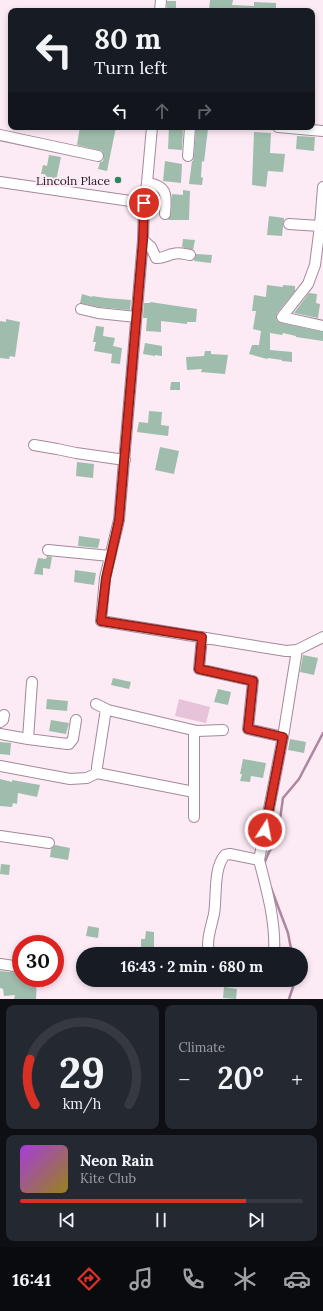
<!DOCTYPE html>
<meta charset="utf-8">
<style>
:root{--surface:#171b24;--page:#242831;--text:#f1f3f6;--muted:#9ea1a6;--line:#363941;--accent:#d93025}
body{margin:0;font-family:Lora,serif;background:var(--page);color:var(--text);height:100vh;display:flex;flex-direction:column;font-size:15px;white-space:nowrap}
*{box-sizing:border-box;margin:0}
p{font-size:13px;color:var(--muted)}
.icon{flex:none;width:22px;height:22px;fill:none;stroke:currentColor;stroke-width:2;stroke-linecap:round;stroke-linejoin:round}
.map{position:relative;height:999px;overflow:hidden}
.drawer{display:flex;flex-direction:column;gap:6px;padding:6px;background:#0d0f14;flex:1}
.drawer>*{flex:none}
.guide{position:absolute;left:8px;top:8px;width:307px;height:122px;border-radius:8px;box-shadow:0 2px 6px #0003;background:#171b24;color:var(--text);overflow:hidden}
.speed{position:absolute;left:12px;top:935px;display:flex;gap:8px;font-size:20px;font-weight:700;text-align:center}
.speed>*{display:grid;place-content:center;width:52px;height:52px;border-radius:50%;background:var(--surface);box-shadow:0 2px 6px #0003;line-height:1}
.speed .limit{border:6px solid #d22;background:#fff;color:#111}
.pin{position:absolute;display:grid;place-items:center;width:34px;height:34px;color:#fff;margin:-17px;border:2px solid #fff;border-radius:50%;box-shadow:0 1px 4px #0007}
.me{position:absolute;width:44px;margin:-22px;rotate:11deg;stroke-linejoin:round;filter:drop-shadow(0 0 3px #0008)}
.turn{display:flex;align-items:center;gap:14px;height:84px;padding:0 20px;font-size:18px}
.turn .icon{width:52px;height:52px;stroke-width:2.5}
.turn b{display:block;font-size:28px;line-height:34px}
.lanes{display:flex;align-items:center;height:38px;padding:0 20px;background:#0003;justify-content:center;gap:20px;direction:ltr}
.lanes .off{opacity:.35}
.big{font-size:30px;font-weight:700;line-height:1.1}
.drawer .widget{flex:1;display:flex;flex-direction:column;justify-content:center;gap:6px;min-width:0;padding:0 14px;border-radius:8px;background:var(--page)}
.drawer .dial{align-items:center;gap:0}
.dial svg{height:104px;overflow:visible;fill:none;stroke:var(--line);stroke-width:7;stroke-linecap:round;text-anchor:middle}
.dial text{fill:var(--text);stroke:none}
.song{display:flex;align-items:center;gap:12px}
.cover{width:48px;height:48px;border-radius:6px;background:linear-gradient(135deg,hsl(280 70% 55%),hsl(50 70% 35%))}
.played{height:4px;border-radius:2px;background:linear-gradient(90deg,var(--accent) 80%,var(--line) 80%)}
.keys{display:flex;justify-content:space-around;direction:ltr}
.heat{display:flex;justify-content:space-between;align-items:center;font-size:22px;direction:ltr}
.drawer .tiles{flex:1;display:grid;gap:6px;grid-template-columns:1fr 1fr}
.widget:last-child{grid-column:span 2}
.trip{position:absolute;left:76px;top:947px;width:232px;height:40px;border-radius:20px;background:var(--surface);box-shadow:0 2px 6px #0003;font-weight:700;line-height:40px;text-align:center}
.dock{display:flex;height:64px;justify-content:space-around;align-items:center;background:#090b0e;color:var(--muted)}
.dock .icon{width:28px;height:28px}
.dock .active{color:var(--accent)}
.dock b{font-size:18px;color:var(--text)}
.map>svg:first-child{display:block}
</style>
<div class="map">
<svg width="323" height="999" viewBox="0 0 323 999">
<rect width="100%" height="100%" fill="#fceaf5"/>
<!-- green -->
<path fill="#e7c3da" d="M179,699L210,707L206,723L175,716Z"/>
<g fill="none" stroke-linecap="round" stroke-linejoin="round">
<!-- stream -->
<path stroke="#ad869f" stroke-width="2.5" d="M264,864L269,852L277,840L283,798L299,779L323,733
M271,888L288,933L292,954
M289,999L293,987V980"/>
</g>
<!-- building -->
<path fill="#9fbdac" d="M210,0H233L232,5L254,6V2L276,3V11H209Z
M167,1H176V11H167Z
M80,127H116L107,171L98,169L100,162L103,161L104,157L102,151L77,145Z
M169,127L183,128L182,150L168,149Z
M196,128L208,129L204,162L202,161L201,177L203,178L202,185L189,184L192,161H193L194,156Z
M254,132L271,133L270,153L285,154L283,172L268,171L266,187L252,185Z
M297,136L315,137L314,151L296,149Z
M49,155L61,157L56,181L44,178L45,174H41L43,165L47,166Z
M165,161L182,164L181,183L163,181Z
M183,190L190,191L189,220H168L171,214L172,194L183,195Z
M269,216L284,218L282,236L267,235Z
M183,239L195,240L193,250L182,247Z
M196,254L212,255L211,263L194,261Z
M267,285L283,287V285L295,286V291L277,313L276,319L278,322L323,332V341L296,337V336L283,333L282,335L270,333V350L292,352V362L282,361V360L268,358L267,359L249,354L252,345H259L261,331L253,329L256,311H252L254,295L266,297Z
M309,293L317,294L316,303L320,304L318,318L294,313Z
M82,294L92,297V296L106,298L131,300L130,310L99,307L80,303Z
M150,302L197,309L196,322H187V324L161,321V332L146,331L147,318H143L144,303H150Z
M6,319L20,322L15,357L10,356L9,359L0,358V321L6,322Z
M96,326L104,327L103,336L115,338L113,346L122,348L120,364L111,363L112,354L94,351L96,342H93Z
M145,343L162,346V356L155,355V356L143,354Z
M205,351H211V354L228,355L225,374L201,372L202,369L187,370L186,357L204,356Z
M171,382H180V390H170Z
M149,411L162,412L161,425L169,426L168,436L137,432L139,422L148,423Z
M160,447L179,451L174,474L155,470Z
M77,462L94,464L93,478L76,476Z
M79,536L100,539L98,548L78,546Z
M47,556L52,557L50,569L43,568V575L34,574L38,558L46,559Z
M75,570L96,573L94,585L74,582Z
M303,655L318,658L314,675L300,672Z
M113,678L131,682L129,689L111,685Z
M218,689L231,692L228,705L214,702Z
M47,699L68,701L67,711L46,709Z
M51,720L69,723L66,734L49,731Z
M290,739L306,742L304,753L288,750Z
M0,742L11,743L10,755L0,754Z
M243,759L266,763L263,778L251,776L250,782L240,781L242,774H240Z
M0,779L12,782V780L40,785L37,797L18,793L17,804L13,803L12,807L0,806Z
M55,845L70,848L68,860L50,857L51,849Z
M1,864L10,865L9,875L0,874Z
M88,926L99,928L98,938L86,936Z
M146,931L154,932V950L141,949V939H145Z
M0,971L21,973V978H37L36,999H14L15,995L4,996L3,989L0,988Z
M224,987L237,989L236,999L223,998Z"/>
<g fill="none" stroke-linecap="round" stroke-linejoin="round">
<defs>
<path id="minor" d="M160,11L161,0
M152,127L147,183L144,203L143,240L119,520L105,578L101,621L286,651L297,650L323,637
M278,127L323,131
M0,135L98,156
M188,156L190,127
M0,182L144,203
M147,183C169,186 166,196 165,214
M323,187L320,226L315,265L308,284L282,317L323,326
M289,224L320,226
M143,240L151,247L156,258C162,259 167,255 173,254C179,252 184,254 190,255
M81,309L98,313L136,317
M34,445L57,449L76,453L125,460
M48,550L110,556
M202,637L199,669L253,681L248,729L283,737L259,860
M96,704L108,710L197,731L223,730
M0,722L3,720L4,715
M0,734L28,739L67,744H69L73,739L76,720
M283,737L297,650
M28,739L32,682
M0,766L70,779L87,778L97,773L194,792
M97,773V767L106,709
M194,817V731
M0,836L49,843
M209,954C206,940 211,928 214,914C217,897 213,868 225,855L230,854L259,860C267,891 276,922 274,954
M0,964L21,967"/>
</defs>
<!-- minor casing -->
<use href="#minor" stroke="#a4899a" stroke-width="12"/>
<!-- minor -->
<use href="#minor" stroke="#fff" stroke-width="10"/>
</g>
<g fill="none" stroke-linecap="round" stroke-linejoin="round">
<defs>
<path id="route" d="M144,203L143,240L119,520L106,578L101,621L202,637L199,669L253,681L248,729L283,737L265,830"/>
</defs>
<!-- route casing -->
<use href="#route" stroke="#8d1f18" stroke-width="10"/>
<!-- route -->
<use href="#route" stroke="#d93025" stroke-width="7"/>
</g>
<!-- markers -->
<circle fill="#298860" stroke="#fceaf5" stroke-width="1.5" cx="118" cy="180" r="4"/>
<g text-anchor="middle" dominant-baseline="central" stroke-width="4" stroke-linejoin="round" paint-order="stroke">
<!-- poi labels -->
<g font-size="12" fill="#261c23" stroke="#fceaf5" text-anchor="end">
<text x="110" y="180">Lincoln Place</text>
</g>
</g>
</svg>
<div class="speed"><div class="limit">30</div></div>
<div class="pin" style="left:144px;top:203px;background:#d93025"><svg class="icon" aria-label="arrive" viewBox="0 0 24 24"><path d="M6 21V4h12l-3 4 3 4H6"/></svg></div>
<svg class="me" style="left:265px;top:830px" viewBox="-20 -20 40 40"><circle r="17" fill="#d93025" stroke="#fff" stroke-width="3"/><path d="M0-11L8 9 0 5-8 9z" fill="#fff"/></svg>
<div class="trip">16:43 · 2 min · 680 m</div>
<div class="guide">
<div class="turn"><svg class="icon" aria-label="left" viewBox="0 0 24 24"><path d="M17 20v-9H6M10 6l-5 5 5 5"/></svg><div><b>80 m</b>Turn left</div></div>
<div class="lanes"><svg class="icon" aria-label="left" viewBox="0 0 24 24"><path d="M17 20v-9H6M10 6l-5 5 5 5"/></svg><svg class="icon off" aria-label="ahead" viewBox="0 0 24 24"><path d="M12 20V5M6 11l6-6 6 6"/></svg><svg class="icon off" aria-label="right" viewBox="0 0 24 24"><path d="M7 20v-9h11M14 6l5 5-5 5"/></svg></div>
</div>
</div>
<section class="drawer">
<div class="tiles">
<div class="widget dial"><svg viewBox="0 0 100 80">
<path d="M14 69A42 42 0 1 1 86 69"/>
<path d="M14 69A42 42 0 0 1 10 34" stroke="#d93025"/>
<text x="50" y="56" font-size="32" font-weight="700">29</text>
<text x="50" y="72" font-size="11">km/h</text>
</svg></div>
<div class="widget"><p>Climate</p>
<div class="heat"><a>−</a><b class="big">20°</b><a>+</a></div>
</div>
<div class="widget">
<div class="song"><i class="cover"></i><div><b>Neon Rain</b><p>Kite Club</p></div></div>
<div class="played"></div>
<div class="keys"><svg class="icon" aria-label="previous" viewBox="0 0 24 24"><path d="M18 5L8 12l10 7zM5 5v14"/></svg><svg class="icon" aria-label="pause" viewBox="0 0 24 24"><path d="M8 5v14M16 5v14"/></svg><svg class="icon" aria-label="next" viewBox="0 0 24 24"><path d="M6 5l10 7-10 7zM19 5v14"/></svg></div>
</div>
</div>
</section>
<nav class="dock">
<b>16:41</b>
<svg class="icon active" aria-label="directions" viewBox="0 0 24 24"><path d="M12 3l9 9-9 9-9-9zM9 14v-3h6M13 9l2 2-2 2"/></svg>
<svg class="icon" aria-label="music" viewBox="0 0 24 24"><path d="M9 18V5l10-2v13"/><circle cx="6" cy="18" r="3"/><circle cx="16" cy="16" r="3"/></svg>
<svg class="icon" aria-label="phone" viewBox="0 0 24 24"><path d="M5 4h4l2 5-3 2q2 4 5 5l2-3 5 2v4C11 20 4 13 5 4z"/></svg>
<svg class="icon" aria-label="climate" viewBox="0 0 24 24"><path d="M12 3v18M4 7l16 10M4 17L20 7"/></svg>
<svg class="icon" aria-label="car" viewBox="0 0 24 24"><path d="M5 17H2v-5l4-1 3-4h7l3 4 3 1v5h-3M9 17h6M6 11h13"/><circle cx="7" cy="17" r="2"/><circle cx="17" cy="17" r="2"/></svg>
</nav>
